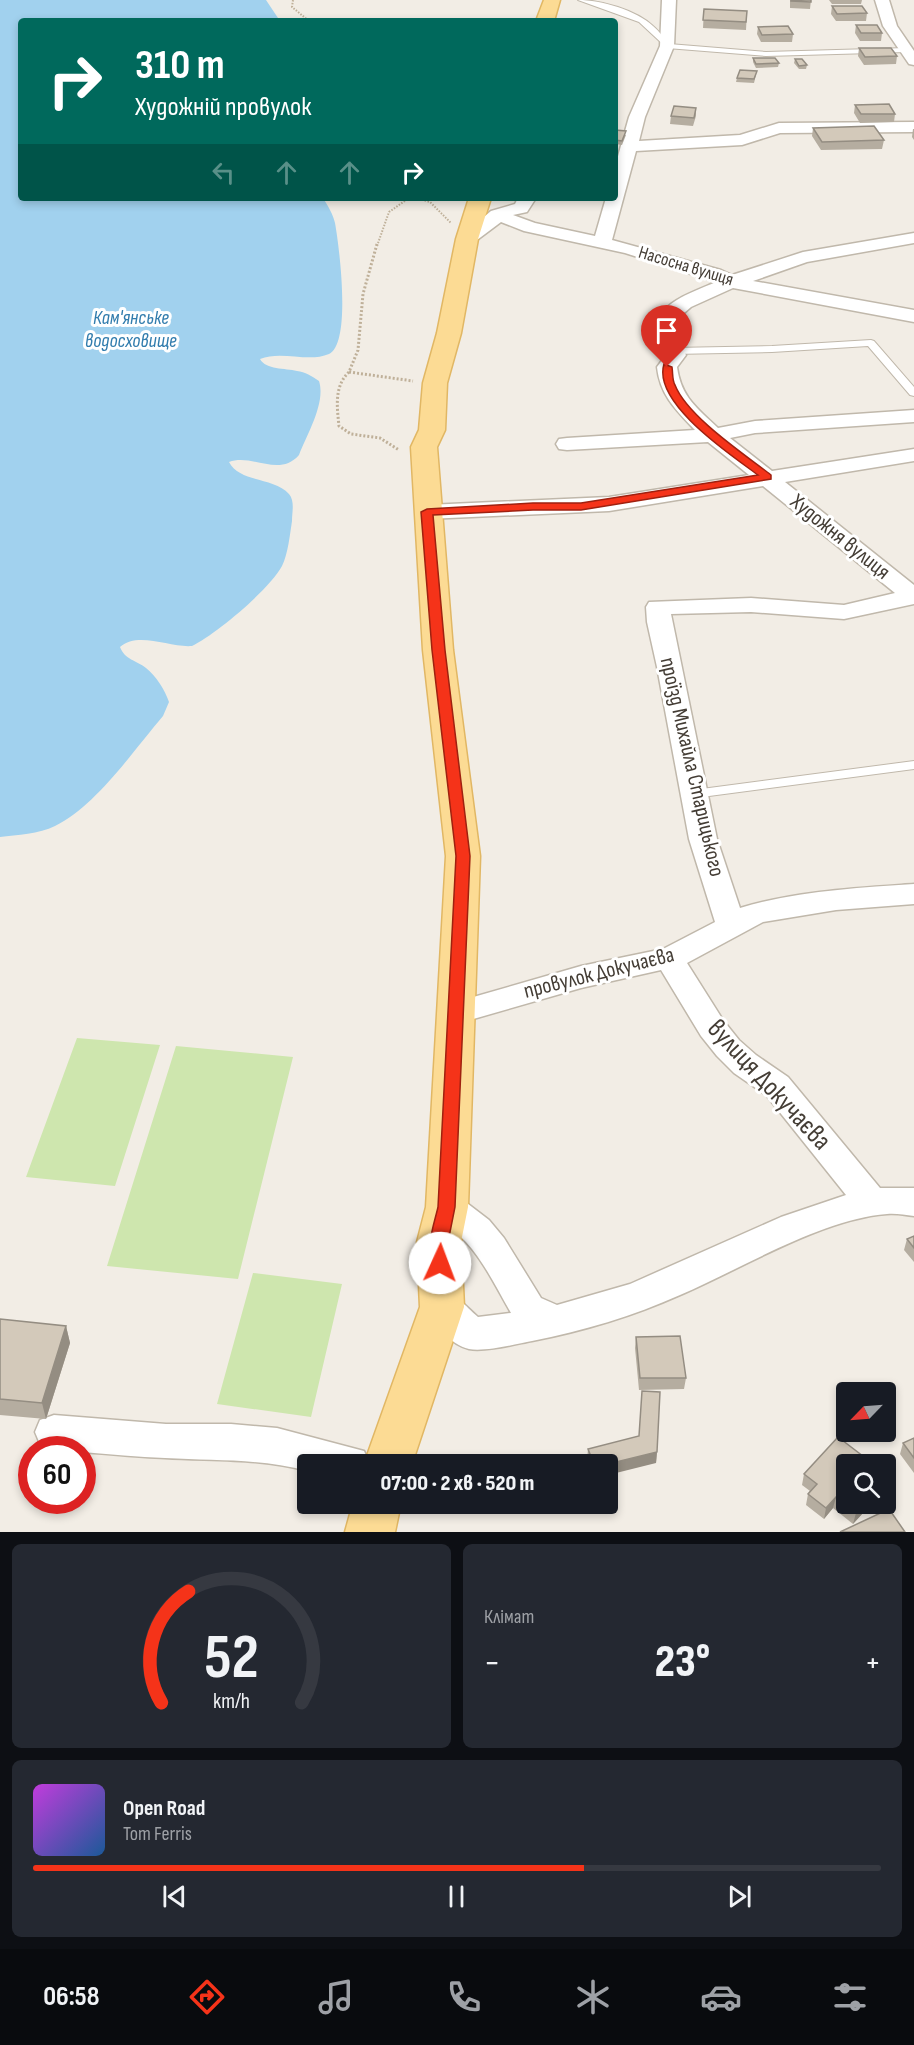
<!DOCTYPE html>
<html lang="uk">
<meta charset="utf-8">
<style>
:root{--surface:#171b24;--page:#242831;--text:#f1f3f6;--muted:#9ea1a6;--line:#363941;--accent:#f53319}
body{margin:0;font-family:"Sofia Sans Condensed",sans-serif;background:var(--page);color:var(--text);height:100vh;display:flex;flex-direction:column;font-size:22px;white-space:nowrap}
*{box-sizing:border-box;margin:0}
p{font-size:20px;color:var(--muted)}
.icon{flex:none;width:33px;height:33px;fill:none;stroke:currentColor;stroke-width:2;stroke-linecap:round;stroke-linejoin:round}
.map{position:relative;height:1532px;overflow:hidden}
.details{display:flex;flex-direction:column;gap:12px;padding:12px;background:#0d0f14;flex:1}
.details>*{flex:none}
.guide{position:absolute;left:18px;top:18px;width:600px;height:183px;border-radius:6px;box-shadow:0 3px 9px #0003;background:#00695c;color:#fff;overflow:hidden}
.needle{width:39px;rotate:245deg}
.buttons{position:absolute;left:836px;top:1382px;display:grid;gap:12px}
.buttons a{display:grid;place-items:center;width:60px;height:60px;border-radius:6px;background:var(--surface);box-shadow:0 3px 9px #0003;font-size:30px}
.speed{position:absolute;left:18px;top:1436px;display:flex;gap:12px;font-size:30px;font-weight:700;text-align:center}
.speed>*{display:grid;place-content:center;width:78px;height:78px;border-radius:50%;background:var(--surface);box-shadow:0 3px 9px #0003;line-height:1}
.speed .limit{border:9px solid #d22;background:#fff;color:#111}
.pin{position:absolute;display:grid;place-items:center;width:51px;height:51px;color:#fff;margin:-62px -26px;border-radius:50% 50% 50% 0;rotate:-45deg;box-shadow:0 0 6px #0007}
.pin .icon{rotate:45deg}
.me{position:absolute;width:66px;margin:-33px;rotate:2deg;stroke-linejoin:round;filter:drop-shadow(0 0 4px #0008)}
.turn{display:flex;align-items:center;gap:21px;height:126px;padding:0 18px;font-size:27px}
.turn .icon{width:78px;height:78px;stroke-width:2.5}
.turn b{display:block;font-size:42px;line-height:51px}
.lanes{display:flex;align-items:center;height:57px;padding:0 18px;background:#0003;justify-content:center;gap:30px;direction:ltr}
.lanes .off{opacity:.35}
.big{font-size:45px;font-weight:800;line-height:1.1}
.details .widget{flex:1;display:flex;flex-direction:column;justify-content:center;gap:9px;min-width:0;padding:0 21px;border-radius:9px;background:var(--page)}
.details .dial{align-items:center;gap:0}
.dial svg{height:156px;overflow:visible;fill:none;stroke:var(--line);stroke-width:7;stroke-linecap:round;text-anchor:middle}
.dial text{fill:var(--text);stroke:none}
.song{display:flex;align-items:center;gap:18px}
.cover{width:72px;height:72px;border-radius:9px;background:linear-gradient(135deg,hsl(290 70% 55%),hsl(210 70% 35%))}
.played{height:6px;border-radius:3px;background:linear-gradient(90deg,var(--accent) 65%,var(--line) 65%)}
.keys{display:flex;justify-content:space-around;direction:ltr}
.heat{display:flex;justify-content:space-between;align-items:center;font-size:33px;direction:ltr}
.details .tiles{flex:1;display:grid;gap:12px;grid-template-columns:1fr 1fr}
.widget:last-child{grid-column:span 2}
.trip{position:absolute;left:297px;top:1454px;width:321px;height:60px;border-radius:6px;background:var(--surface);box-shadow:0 3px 9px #0003;font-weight:800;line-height:60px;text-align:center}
.tab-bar{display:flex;height:96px;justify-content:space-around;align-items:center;background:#090b0e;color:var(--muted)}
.tab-bar .icon{width:42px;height:42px}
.tab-bar .selected{color:var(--accent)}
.tab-bar b{font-size:27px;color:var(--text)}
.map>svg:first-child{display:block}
</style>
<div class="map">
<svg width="914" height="1532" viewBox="0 0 914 1532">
<rect width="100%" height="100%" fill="#f2ede5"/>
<!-- green -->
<path fill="#cee6ae" d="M77,1038L160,1045L115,1186L26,1177Z
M176,1046L293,1057L238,1279L107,1266Z
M253,1273L342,1284L311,1417L217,1404Z"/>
<!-- water -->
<path fill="#a1d1ee" d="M0,0H266L280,21H21V198H323C328,206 333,214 335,223C339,245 352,343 329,354C308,363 282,350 260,359C266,370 285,368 297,371C305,372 312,376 319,381C326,403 307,434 299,455C279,478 252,453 229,462C240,483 274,477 289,494C295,501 292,512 292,521C290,534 288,554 282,566C269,590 216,634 192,646C171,648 138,631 120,647C125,660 136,660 146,668C156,676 165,690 169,702L163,716C133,751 96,806 55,826C39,834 17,835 0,837Z"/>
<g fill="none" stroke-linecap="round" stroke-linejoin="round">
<defs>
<path id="service" d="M578,0C601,0 636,10 653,26C659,31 664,38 669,44L766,52L907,48L911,50L907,52L766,56L667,48L639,22Z
M871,340L874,341L914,387V396L910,395L868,346L772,352L673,354L668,351L673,348L772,346Z
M914,761V769L694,798L687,794L694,790Z"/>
<path id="minor" d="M662,0H676L674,46L645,117L639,141L740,135L779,123L914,122V132L780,133L742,145L636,151L612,240L721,270L732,275L803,252L914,233V243L807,262L753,281L914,310V322L733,288L691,307L677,319L675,325L677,341L686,355L677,367C681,397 697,408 718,428L755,421L914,410V422L755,433L730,438L772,471L914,449V461L785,482L914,585V604L844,619L751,612L671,614L717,839L740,908C796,891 856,888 914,884V904L836,910L763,922L687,963L723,1020L739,1040L756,1055L788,1077L880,1188H914V1216C905,1215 895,1213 887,1214C821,1219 741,1269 680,1295C633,1316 583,1331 532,1341C516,1344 485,1352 469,1349C451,1345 432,1323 424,1307L429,1296C453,1288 461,1302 478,1317L511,1313C497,1289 485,1263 466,1242C454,1229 438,1223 430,1207L435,1197L447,1193L459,1197L489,1220L504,1238L541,1298L557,1305L630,1284L781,1217L846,1195L766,1095L734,1073L717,1056L701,1036L661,970L581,988L456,1024L445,1021L440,1013L445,1005L456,1002L581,966L663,949L715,922L689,839L657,667L647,622L646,607L649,602L751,598L844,605L895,593L763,486L609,511L427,519L419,517L416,512L419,507L427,505L609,497L749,475L708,442L567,450L559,449L556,444L559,439L567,438L695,430C676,410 660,395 657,367L666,355C637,310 681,297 716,282L625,253L524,231L501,222L473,243H461L458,239L491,211L515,204L518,198H536L527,212L513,215L535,223L595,236L606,198H615V167L629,117L660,46Z
M875,0H889L897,26L914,51V65L909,64L883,26Z
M54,1415L166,1424H231L277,1428L364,1451L370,1464H308V1471C258,1458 215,1461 165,1458C138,1457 110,1454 82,1452V1449H53L40,1444L35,1432L40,1420Z"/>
<path id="primary" d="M544,0H560L554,21H536Z
M469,198H491L478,239L461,333L447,383L445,430L437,447L453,650L480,856L468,1207L461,1242L464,1307L412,1464H364L420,1307L417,1242L426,1207L446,856L423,650L411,447L419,430L423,383L437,333L456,239Z
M353,1503H401L395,1532H345Z"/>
</defs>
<!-- service casing -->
<use href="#service" stroke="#c0b8ab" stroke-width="2"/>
<!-- minor casing -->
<use href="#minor" stroke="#c0b8ab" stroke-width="3"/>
<!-- primary casing -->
<use href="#primary" stroke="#e1b764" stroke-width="3"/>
<!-- path-far1 -->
<path stroke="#bfb099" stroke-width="2" stroke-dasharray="1.5 1.5" stroke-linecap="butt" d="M293,0L292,7L309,21
M416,198L430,202L451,223
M377,246L389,212L409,198"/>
<!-- path -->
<path stroke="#bfb099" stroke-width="3" stroke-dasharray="2 2" stroke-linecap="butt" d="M377,244L363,294L358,350L349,372L413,381
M349,372C334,386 337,407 339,426L351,434L380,438L399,450"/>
<!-- service -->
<use href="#service" fill="#fff" fill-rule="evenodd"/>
<!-- minor -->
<use href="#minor" fill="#fff" fill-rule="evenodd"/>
<!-- primary -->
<use href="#primary" fill="#fcdb94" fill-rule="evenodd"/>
</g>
<!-- wall -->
<path fill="#b5ada0" d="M790,0H811L810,9L790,8Z
M829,0H862L861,4H832Z
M832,6L867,13L866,21H836L831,14Z
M704,9L747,11L746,30L703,28Z
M856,25L882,33L881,41H860L855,33Z
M758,27L793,34L792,42H761L757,34Z
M859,48L897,56L896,64L864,65L858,56Z
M753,58L779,63L778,67L756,68L753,62Z
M795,59L807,65L806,69H799L794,63Z
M756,75L754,83L736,82L737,78Z
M855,105L895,114L894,122L860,123L854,113Z
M696,108V116L693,126L670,124L671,116Z
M813,128L884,140L882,149L821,150L812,136Z
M913,129H914V140L912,137Z
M615,130L626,135L622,145L615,144Z
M914,1236V1262L904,1250L907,1239Z
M0,1319L66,1326L70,1343L46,1419L0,1415Z
M636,1337L686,1378L684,1389L639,1390L635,1348Z
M914,1438V1473L900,1454L903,1443Z
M588,1449L657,1452L656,1463L588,1464L587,1460Z
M804,1474L846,1503H872L853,1524L833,1508L824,1519L806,1505L808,1494L810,1491L802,1485Z"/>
<!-- shaded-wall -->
<path fill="#948d82" d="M66,1326L70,1343L46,1419L42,1403Z
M657,1452L656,1463L608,1475V1464Z
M836,1497L833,1508L824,1519L826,1508Z
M865,1503H872L853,1524L856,1513Z"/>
<!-- building -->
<path fill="#d3c9ba" stroke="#948d82" stroke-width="1.5" d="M791,0H811V2L791,1Z
M832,6H862L867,13L837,14Z
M704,9L747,11L746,22L703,20Z
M856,25H877L882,33H861Z
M788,26L793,34L762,35L758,27Z
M859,48H891L897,56L865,57Z
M753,58H775L779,63L756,64Z
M795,59H802L807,65L799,66Z
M740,70L757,71L754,79L737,78Z
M889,104L895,114H861L855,105Z
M674,106L696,108L694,118L671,116Z
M874,126L884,140L822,142L813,128Z
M615,130L626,131L622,141L615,140Z
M914,1236V1248L907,1239Z
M0,1319L66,1326L42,1403L0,1399Z
M680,1336L686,1378H640L636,1337Z
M642,1391L660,1392L657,1452L608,1464H594L588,1449L639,1436Z
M838,1437L868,1460L865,1464H846V1503H865L856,1513L836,1497L826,1508L808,1494L817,1484L804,1474Z
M914,1438V1458L903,1443Z
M889,1509L905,1532H840Z"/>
<!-- route -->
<path fill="#f53319" stroke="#9f2110" stroke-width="1.5" d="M664,364L672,367C673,373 672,380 675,385C687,416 744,454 771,475V479L581,510H533L433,515L445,650L470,856L455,1207L448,1242L449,1263L446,1269L440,1271L434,1269C424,1250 434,1225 438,1207L456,856L432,650L421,512L427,509L533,503H581L758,475C731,455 652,403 664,364Z"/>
<g text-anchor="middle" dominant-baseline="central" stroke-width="6" stroke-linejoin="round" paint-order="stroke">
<!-- far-street labels -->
<g font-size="18" fill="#443d35" stroke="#fff">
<text transform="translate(686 266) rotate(17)">Насосна вулиця</text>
</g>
<!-- far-water labels -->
<g font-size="20" font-style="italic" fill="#317cad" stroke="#fff">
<text x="131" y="318">Кам'янське<tspan x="131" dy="23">водосховище</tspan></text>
</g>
<!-- street labels -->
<g font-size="22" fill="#443d35" stroke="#fff">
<text transform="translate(840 537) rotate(39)">Художня вулиця</text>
<text transform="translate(692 767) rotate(77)">проїзд Михайла Старицького</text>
<text transform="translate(599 973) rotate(-14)">провулок Докучаєва</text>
</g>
<!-- near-street labels -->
<g font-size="27" fill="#443d35" stroke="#fff">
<text transform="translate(769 1085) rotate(47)">вулиця Докучаєва</text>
</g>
</g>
</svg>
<div class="buttons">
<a><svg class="needle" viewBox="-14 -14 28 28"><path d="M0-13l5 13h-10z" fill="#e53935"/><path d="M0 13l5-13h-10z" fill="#9ea1a6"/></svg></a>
<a><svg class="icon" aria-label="search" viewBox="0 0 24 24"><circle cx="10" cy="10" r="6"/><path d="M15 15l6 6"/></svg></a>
</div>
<div class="speed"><div class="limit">60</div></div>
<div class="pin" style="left:667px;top:367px;background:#d93025"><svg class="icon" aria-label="arrive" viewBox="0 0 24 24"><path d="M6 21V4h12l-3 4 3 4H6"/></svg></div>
<svg class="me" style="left:440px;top:1263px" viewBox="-20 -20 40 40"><circle r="19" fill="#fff"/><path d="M0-13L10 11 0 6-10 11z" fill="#f53319"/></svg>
<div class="trip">07:00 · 2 хв · 520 m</div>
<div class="guide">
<div class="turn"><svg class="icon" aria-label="right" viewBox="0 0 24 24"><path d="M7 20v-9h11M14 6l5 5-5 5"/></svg><div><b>310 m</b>Художній провулок</div></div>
<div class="lanes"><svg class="icon off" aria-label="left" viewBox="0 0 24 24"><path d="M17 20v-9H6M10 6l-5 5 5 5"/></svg><svg class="icon off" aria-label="ahead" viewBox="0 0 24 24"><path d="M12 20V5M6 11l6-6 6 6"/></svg><svg class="icon off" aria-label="ahead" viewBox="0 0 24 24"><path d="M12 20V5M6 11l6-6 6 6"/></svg><svg class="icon" aria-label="right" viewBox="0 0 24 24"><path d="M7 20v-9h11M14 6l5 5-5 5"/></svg></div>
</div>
</div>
<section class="details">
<div class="tiles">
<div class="widget dial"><svg viewBox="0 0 100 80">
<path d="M14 69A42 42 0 1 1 86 69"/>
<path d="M14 69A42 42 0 0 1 28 12" stroke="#f53319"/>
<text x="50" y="56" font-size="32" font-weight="700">52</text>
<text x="50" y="72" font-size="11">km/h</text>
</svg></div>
<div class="widget"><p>Клімат</p>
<div class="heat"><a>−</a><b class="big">23°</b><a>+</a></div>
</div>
<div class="widget">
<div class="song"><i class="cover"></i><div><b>Open Road</b><p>Tom Ferris</p></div></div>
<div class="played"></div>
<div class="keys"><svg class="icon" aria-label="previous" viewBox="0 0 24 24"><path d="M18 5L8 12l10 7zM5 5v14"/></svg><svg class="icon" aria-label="pause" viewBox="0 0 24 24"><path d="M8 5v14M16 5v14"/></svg><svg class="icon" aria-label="next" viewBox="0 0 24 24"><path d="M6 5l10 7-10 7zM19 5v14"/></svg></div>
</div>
</div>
</section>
<nav class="tab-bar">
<b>06:58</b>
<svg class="icon selected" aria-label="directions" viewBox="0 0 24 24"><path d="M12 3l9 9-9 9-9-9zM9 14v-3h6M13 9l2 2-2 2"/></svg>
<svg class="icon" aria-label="music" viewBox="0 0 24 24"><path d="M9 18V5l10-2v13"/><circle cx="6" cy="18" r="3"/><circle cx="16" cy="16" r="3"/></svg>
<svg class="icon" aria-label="phone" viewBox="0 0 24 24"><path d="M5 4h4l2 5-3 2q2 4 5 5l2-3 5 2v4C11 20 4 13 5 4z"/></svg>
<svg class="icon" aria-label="climate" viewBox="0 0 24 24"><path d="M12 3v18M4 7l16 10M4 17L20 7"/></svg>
<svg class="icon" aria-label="car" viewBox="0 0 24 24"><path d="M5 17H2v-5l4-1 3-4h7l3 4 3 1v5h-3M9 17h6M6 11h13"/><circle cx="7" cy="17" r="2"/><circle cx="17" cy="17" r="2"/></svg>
<svg class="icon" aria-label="filters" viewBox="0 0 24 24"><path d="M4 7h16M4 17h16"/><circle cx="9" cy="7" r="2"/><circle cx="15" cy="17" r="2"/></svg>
</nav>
